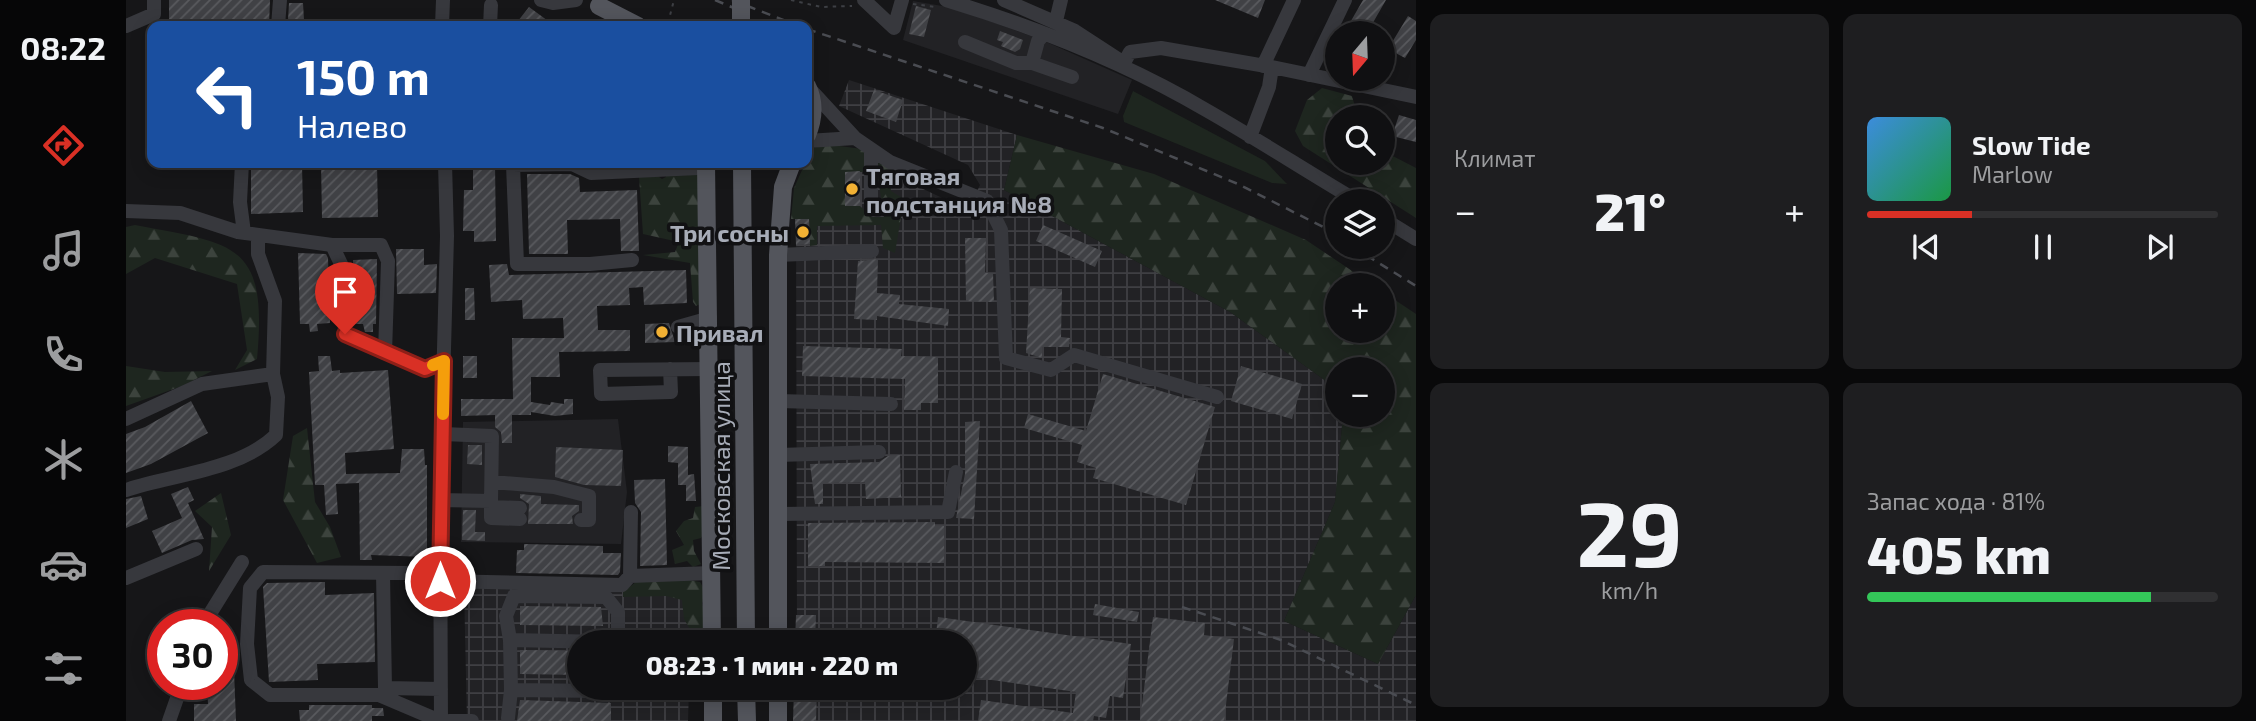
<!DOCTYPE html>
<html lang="ru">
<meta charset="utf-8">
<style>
:root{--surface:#101012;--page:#1e1e20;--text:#f1f3f6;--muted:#9c9d9f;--line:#303032;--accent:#d93025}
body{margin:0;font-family:"Exo 2",sans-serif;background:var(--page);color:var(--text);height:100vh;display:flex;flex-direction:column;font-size:26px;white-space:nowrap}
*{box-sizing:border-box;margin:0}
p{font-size:23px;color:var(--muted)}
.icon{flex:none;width:38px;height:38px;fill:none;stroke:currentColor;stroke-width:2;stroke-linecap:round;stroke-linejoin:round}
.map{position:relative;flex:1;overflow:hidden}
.panel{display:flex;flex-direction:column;gap:14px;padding:14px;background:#09090a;width:840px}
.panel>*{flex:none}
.top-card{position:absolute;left:21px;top:21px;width:665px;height:147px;border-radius:14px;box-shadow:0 4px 18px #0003,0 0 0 2px var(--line);background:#1a4fa0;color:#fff;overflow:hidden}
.needle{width:46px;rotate:199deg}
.tools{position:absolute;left:1199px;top:21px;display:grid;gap:14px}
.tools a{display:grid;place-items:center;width:70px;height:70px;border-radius:50%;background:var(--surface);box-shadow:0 4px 18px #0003,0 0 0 2px var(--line);font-size:35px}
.speed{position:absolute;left:21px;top:609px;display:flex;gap:14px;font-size:35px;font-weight:700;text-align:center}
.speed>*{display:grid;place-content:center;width:91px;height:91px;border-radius:50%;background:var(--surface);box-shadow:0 4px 18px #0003,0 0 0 2px var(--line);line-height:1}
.speed .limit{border:10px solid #d22;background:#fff;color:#111}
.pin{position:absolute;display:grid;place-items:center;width:60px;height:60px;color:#fff;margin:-72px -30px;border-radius:50% 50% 50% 0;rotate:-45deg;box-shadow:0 0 7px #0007}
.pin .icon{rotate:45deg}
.me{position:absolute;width:77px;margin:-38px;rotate:0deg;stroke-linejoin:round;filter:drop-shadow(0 0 5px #0008)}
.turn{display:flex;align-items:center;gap:24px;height:147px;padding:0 35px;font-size:32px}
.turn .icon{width:91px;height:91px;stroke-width:2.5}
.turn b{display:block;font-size:49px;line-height:60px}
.big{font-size:52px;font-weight:800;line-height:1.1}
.panel .widget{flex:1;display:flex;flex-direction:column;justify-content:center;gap:10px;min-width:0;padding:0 24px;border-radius:14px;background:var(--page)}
.panel .dial{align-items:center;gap:0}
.dial b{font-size:91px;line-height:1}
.song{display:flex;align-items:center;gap:21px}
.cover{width:84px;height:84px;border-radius:10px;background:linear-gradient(135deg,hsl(210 70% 55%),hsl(140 70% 35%))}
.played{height:7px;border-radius:4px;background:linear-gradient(90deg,var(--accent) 30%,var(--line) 30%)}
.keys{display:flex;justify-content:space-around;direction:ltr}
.heat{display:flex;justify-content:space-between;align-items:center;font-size:38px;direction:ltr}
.charge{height:10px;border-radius:5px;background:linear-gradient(90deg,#34c759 81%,var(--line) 0)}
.panel .tiles{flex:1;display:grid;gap:14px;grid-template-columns:repeat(2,1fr)}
.trip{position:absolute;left:441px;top:630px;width:410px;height:70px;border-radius:35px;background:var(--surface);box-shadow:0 4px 18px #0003,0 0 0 2px var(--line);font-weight:800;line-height:70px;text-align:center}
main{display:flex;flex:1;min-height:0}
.tab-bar{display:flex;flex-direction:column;width:126px;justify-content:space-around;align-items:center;background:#060607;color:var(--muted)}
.tab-bar .icon{width:49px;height:49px}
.tab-bar .on{color:var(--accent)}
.tab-bar b{font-size:32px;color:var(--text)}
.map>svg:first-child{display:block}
</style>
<main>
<nav class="tab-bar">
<b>08:22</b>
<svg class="icon on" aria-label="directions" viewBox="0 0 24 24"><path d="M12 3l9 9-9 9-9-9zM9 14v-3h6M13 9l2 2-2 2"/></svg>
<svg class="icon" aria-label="music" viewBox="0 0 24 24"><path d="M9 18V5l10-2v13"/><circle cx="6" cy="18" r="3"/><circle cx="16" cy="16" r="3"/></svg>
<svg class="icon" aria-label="phone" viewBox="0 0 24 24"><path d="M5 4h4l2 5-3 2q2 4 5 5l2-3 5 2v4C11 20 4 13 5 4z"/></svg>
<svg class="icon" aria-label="climate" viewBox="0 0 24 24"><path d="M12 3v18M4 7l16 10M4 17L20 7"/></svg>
<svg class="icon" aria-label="car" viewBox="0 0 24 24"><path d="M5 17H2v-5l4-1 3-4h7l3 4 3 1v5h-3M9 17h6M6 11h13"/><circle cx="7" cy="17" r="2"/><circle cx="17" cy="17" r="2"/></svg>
<svg class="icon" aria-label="filters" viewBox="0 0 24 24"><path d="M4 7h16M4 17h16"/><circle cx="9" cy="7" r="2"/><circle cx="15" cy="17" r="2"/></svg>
</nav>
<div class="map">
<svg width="1290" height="721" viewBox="0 0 1290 721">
<defs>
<pattern id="industrial-grid" width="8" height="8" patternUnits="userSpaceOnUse" patternTransform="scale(1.75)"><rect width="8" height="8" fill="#222225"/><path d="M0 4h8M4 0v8" fill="none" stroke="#3f3f43"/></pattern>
<pattern id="forest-firs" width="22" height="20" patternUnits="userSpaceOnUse" patternTransform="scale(1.75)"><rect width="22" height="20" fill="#1e261f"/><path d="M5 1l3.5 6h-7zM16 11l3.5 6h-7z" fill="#3c433d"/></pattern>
<pattern id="building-hatch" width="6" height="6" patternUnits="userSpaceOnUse" patternTransform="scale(1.75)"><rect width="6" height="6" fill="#404145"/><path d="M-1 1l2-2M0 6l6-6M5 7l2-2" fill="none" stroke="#595a5e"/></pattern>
</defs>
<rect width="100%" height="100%" fill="#161618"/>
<!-- built -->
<path fill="#222225" d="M787,1L828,8L916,40L1006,80L992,114L777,40Z
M492,419L501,492L495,544L335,542L337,422Z"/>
<!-- industrial -->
<path fill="url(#industrial-grid)" d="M723,80L891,135L878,190L1104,312L1211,389V415H1217L1209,502L1158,621L1252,664L1290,595V721H671V688H838V642H671L670,201L733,159L842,210L854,185L842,165L713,106Z
M338,587L565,590L564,642H453V688H563L562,721H341Z"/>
<!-- green -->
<path fill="#1e261f" d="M1007,91L1139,161L1161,184L1146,183L998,122L997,116Z"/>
<!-- forest -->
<path fill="url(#forest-firs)" d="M1196,88L1226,96L1232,117H1211V163H1256L1257,151L1290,168V218L1177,146L1169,131L1181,100Z
M891,135L1028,174L1180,240L1247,285H1211V331H1256L1257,292L1290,314V595L1252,664L1158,621L1209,502L1217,415H1256V369H1211V389L1104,312L878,190Z
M706,145L736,149L742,154L741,172H719L720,206H734L746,217H758L750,165L754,162L768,170L764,181L765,191L778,199L769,253L757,248L755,225L691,226V245L684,246L683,219H665L668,188L686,148Z
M540,163H561L575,179L574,304L570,306L567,302L564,263L517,255L549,252L553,242L517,234L513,177L520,168L536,179L540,177Z
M9,225C109,244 142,242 131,359L109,370L121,350L111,284L29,258L0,274V227Z
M0,366L39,372L86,371L56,386L0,406Z
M181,428L189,502L204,527L215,557L191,563L157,500L167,436Z
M95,493L105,535L83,571L86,527L69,511Z
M578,506L582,525L575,538L567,540L568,551L575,564L567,567L561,561L549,564L546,550L558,545L550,531L558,521L567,518L569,507Z
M563,580L574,582L581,594L576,603L579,614L577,642H559L565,631L558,619L556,600L540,596L497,597V592L510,582Z"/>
<!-- building -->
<path fill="url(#building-hatch)" d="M43,0H144L143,26H43Z
M1089,0H1139L1132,18Z
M1237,0H1260L1241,33H1218Z
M163,3H177L178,20H162Z
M790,6L805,10L798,37L783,34Z
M403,7L429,26H388Z
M1282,16L1290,21V40L1279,58L1262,49Z
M874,31L897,40L894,49L889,52L875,46L877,42L871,40Z
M748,90L777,100L770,122L740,111Z
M1273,115L1290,120V142L1266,136Z
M136,163H176L177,212L125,214V166L136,165Z
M195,163H251L252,217L196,218Z
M347,163H369L370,241L348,242V231H337L338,190H347Z
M734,171V206H719V172Z
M401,174H444L453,178L454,192L511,190L513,251H495L494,219L441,220L442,254H403Z
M669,219H683L684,244L670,245Z
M917,225L976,251L969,267L910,241Z
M839,238H860L859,273H867L868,302L840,301Z
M270,249H298V265L311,264L310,293L271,294Z
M172,253L200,254L202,258L204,323L191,324L192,331L184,332L183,324H174Z
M251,259L250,324H247V332H239L237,324H228L227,260Z
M752,259L751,293L774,295L773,304L823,309L822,326L751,316V320L728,319L732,261Z
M381,264L383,275L560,270L561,303L518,305L517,287L503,288L504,305L471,306L472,330H504V351L433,352L434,377H405V402L424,405L425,402L438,404V399H447V414L429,416L405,412V415H386V443H376L375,432L369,427V415L335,416V399H387L386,338H438L437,318L397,319L396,300L365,302L363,265Z
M339,288H348L349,320H339Z
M904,288L936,289L935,337L944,338L943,347H916V358L900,353Z
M543,323L549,342L519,343V324Z
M677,346L776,349L775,356L812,357V403H795V410H778L779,379L676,376Z
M192,356H204L206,371L214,370V373L262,370L268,449L219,453L220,474L274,473L276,449H298L299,465H301V557L245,555L246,560H234L233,483L210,484L212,514L200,515L198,485H189L183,372L193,371Z
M337,356H351V378H337Z
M1115,366L1176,384L1166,419L1105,401Z
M977,374L1089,407L1060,505L967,478L970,468L951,462L956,445L898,428L902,414L960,431Z
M65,401L82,433L25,464L0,473V434L19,427Z
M854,421L848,519L830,518L839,474V422Z
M342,445H356V465L341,464Z
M542,446L562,447V475L568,474L570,501H560V485H552V463L542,462Z
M430,447L497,450L495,486L458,485L429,477Z
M774,455L775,497L740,499L739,482L697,483V504H689L684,464L753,462L762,456Z
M539,479L541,565L514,566L515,512L509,503L508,480Z
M62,487L68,500L62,503L78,539L66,540L36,553L26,531L56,518L45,494Z
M394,494L415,496V504L453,505V511L446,516L447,524H402L403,504L394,498Z
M15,496L22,519L0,528V499Z
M337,510H350L349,532H359V541L336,540Z
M809,522V526H818V563L699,562V566H682V523Z
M398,544L477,546V553H495L494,572L492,575L390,573L391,550H398Z
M199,582V595L248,593L249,662L191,664L192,680L143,682L137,587L141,583Z
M969,604L1013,612L1011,622L967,615Z
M394,606L475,607L477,626L394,625Z
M670,615H690L689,642H669Z
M812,617L1005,644L997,698L984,696L980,718L968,716L967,721H852L855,700L947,713L950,692L838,676V642H809Z
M1027,617L1079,623L1078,635L1108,639L1098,721H1014Z
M96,644H107L110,721H68V704H82L81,684H96Z
M394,650L453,651V675L394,674Z
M668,688H691L690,721H667Z
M394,700L485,703V721H391Z
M183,705H246V708H257L258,716H246V721H174L173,710H183Z"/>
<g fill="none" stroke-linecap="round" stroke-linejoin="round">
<!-- path -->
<path stroke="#3d3f44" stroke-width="2" stroke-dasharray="3.5 5" stroke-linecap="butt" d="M665,0L695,7L726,6
M787,4L810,7
M542,23L548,0
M1239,191L1254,201
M1256,203L1270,212"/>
<!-- minor -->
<path stroke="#37383d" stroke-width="14" d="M415,0L427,3L450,0
M738,0L768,28L776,0
M820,0C909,27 1000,63 1080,110C1131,139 1180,171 1231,201
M878,0L949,31L992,59
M930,21L935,0
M0,26L28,14V0
M152,26L154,0
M316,26L317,0
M364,26L365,5
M918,34L912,41L906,63L946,77
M839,42L890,63H906
M998,63L1004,52L1035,48L1146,67L1290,97
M1137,66L1168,0
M1183,75L1219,0
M683,88L729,138L764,162L861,201L875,230L880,358L925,370L948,355L1091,397
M1124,137L1143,87L1146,67
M681,141L729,138
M116,163L114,202L118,233
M745,203V149
M0,211L54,213L112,232L206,245L216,266L219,334L299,368L319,361
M1256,218L1290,239
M206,245H255L262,261L259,353
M652,255L746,251
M506,260L464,264H391L387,165L446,164L465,173L572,168
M552,327L584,318
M544,369L545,392L475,394L474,370L584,369
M652,401L765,404
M0,419L76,384L147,374L149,301L132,254V235
M652,455L753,452
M366,482L428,487L463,496V520H455
M0,490C48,474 112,471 150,435L152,397L147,374
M314,500L365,501L366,436L317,434
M365,501V507L394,508
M365,507V518L394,519
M505,512L504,576L585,573
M652,514L822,512L830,472
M257,574L259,688L315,689
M0,578L70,549
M314,581L496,585L504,576
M77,625L116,562
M384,640L380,616L388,596L480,597L492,612V642
M534,688L540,692L587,693
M385,690L384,640L481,642
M382,718L385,690L480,691L485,688
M43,721L56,684
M314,721L253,695H144L125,680L121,644L124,588L137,572L289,573L314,586
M315,721L314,500L321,236L319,163
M323,721H346"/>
<!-- major -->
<path stroke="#53555c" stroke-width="18" d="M473,6L512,26
M681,86C689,102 688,118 681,135
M580,163L586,642
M616,163L620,642
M652,642V255L657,187L666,163
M587,688V721
M620,688L621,721
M652,688V721"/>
<!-- rail -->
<path stroke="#4a4c52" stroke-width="2.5" stroke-dasharray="9 7" stroke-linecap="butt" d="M589,0L615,11
M606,0L673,26
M681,29L977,128L1112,184L1211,234
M1227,247L1290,286
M1056,607L1155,640L1290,705"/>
<!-- major-bridge -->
<path stroke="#53555c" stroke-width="18" d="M615,0V26"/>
</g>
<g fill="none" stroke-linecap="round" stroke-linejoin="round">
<defs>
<path id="route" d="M219,334L299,369L318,361L314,581"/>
</defs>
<!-- route casing -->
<use href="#route" stroke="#8d1f18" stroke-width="18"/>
<!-- route -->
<use href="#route" stroke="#d93025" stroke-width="12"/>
<!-- slow -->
<path stroke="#f59e0b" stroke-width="12" d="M307,365L318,361L317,414"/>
</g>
<!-- markers -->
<g fill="#f2b134" stroke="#111113" stroke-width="2.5">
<circle cx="726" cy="189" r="7"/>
<circle cx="677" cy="232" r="7"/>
<circle cx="536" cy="332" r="7"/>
</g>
<g text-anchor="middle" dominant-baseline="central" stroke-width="7" stroke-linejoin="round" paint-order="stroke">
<!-- poi labels -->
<g font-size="24" font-weight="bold" fill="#a8adb8" stroke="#111113" text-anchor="start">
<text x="740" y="175">Тяговая<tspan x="740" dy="28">подстанция №8</tspan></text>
<text x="663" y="232" text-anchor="end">Три сосны</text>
<text x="550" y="332">Привал</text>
</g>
<!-- street labels -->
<g font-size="24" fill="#a8adb8" stroke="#111113">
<text transform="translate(594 466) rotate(-90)">Московская улица</text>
</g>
</g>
</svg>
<div class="tools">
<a><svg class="needle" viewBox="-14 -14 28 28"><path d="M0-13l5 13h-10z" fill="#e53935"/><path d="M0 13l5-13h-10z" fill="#9c9d9f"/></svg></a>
<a><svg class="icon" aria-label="search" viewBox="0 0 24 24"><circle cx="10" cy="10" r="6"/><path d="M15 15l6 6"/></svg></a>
<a><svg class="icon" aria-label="layers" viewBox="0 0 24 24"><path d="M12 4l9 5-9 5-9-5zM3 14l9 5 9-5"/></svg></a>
<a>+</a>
<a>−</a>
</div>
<div class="speed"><div class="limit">30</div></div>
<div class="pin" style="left:219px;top:334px;background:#d93025"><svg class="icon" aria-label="arrive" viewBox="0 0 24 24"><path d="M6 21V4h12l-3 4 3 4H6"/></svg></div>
<svg class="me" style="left:314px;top:581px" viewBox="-20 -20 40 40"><circle r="17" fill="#d93025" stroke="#fff" stroke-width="3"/><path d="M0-11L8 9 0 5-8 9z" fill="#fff"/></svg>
<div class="trip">08:23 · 1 мин · 220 m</div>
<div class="top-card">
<div class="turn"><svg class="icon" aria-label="left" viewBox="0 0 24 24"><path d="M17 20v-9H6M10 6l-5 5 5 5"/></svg><div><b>150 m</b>Налево</div></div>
</div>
</div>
<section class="panel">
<div class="tiles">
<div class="widget"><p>Климат</p>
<div class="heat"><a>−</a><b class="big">21°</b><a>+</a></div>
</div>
<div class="widget">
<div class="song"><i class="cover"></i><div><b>Slow Tide</b><p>Marlow</p></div></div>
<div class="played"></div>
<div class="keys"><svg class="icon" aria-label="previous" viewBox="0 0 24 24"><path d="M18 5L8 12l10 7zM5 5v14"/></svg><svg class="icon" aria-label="pause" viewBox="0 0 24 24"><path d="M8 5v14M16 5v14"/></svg><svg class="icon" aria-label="next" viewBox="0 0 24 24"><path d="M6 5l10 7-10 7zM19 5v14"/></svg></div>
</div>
<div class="widget dial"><b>29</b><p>km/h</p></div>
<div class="widget"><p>Запас хода · 81%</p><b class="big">405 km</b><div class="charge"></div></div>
</div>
</section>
</main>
